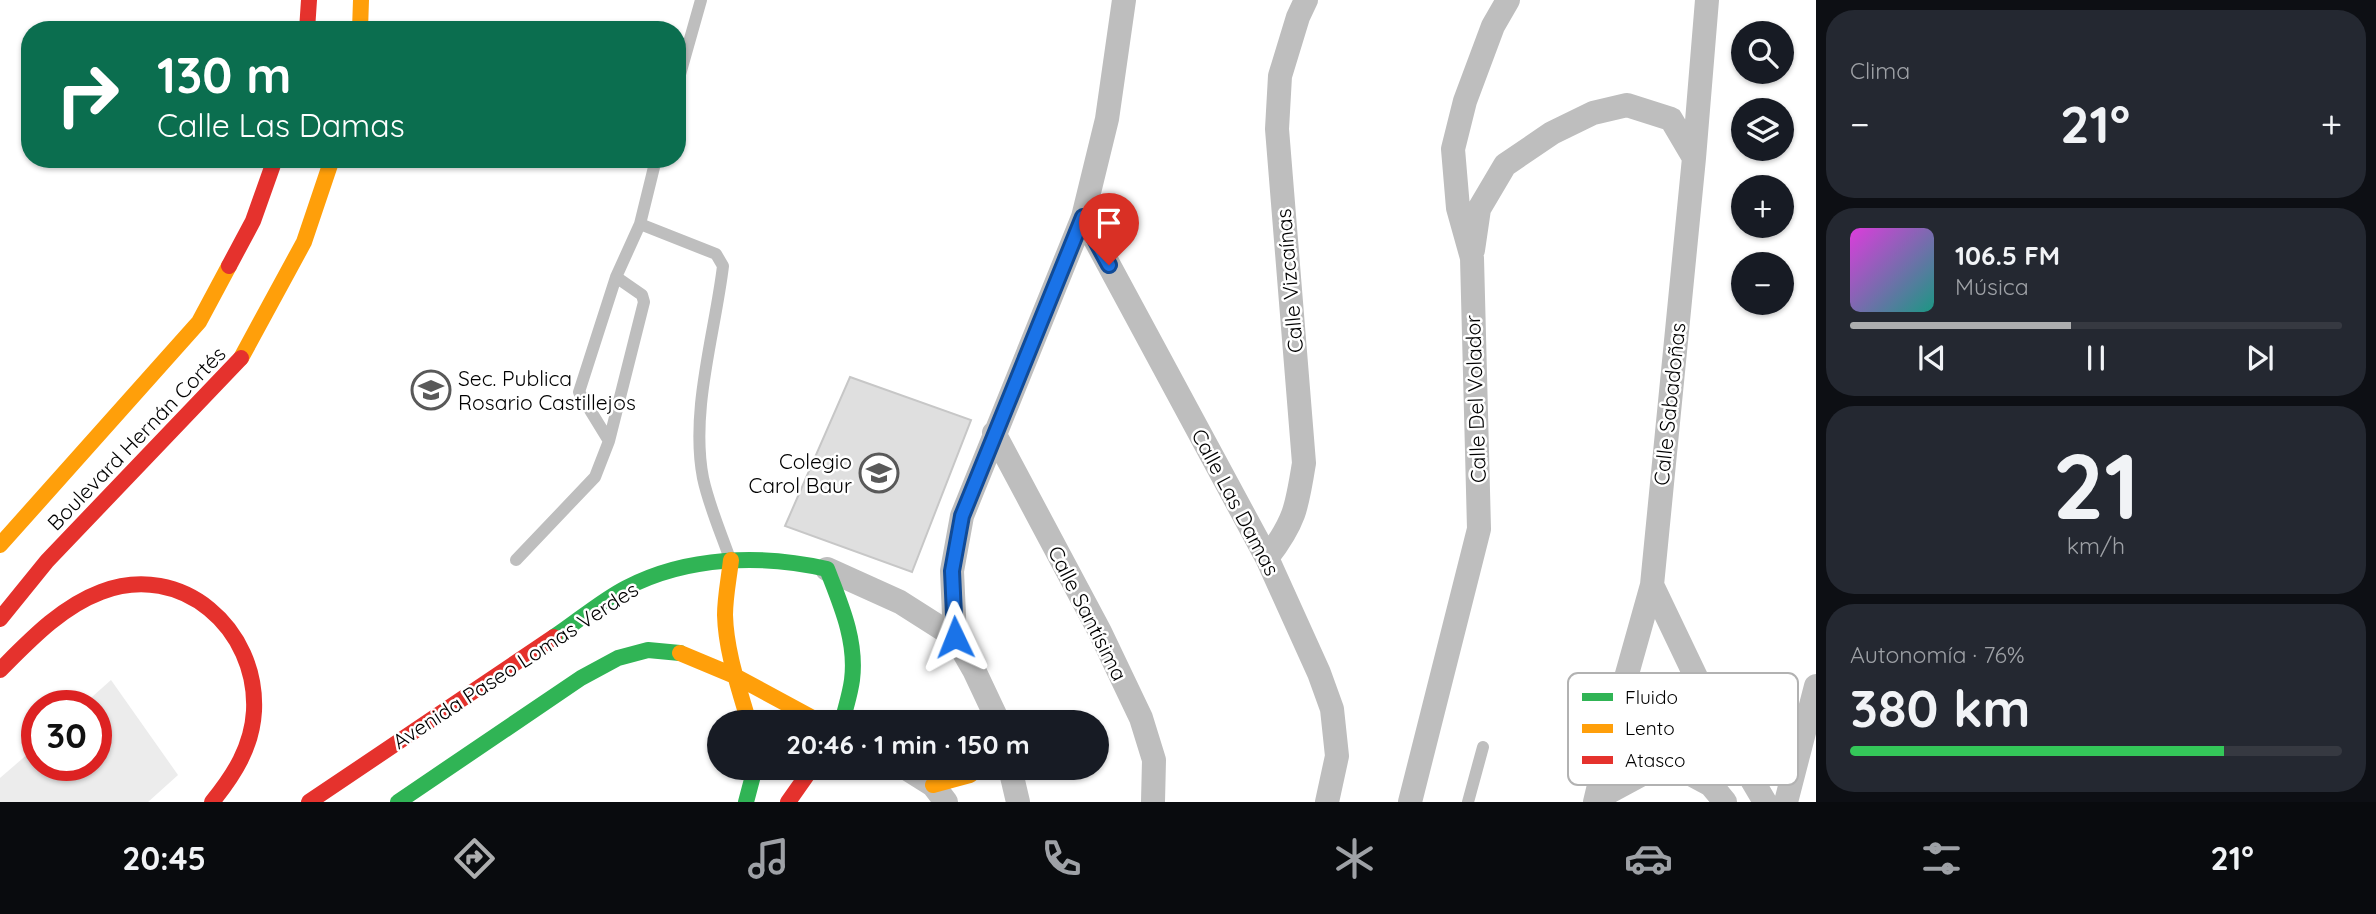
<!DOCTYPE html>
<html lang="es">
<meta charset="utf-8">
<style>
:root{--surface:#171b24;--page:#242831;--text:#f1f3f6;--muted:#9ea1a6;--line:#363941;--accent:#adaeaf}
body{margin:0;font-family:Quicksand,sans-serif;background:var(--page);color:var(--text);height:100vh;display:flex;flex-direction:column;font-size:26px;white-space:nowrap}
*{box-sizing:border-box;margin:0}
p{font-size:23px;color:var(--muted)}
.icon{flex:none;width:38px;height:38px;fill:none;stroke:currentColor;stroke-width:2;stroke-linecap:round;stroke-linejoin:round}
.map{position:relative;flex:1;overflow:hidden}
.sheet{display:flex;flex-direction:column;gap:10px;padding:10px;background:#0d0f14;width:560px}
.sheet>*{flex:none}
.banner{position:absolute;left:21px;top:21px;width:665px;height:147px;border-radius:28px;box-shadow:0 2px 5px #0004;background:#0b6e4f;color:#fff;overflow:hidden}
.fabs{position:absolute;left:1731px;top:21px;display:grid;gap:14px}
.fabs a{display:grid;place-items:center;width:63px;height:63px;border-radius:50%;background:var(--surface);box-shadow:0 2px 5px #0004;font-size:35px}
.speed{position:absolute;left:21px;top:690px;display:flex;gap:14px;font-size:35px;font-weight:700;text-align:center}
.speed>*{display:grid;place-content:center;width:91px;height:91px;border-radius:50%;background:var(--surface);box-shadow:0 2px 5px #0004;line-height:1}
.speed .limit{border:10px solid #d22;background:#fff;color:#111}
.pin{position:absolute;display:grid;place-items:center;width:60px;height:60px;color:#fff;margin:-72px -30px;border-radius:50% 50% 50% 0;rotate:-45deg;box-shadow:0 0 7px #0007}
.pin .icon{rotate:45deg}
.me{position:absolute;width:77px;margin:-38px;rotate:358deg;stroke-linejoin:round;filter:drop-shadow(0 0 5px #0008)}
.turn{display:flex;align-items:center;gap:24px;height:147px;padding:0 21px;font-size:32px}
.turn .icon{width:91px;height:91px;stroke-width:2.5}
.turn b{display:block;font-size:49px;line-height:60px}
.big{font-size:52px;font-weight:700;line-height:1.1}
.sheet .widget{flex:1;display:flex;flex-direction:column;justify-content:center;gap:10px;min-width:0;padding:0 24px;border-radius:28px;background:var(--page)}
.sheet .dial{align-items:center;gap:0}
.dial b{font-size:91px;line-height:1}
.song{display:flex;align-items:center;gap:21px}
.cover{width:84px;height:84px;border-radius:10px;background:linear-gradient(135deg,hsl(300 70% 55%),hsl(170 70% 35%))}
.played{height:7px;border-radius:4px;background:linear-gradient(90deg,var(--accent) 45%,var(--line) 45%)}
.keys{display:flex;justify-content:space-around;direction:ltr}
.heat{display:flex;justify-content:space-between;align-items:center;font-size:38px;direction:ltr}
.charge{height:10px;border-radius:5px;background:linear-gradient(90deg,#34c759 76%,var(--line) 0)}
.trip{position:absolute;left:707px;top:710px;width:402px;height:70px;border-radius:35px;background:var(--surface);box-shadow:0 2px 5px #0004;font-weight:700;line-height:70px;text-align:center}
.dock{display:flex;height:112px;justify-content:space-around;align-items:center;background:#090b0e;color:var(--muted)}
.dock .icon{width:49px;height:49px}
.dock .current{color:var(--accent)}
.dock b{font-size:32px;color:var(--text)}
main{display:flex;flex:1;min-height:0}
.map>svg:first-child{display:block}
</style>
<main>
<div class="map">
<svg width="1816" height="802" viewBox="0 0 1816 802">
<rect width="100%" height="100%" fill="#fff"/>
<!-- green -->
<path fill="#ececec" d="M111,680L178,775L148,802H0V778L37,746V765H96V705H83Z"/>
<!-- building -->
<path fill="#dfdfdf" stroke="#c7c7c7" stroke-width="2" d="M850,377L971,420L912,572L785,526Z"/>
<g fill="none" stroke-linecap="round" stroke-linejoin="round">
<!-- lane -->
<path stroke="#bebebe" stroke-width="12" d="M677,85L701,0
M640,224L716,254L723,266C715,333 690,411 703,478C709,506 721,533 730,559
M609,441L579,392L616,277L640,224L656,159
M516,560L595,477L609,441L644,302L642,295L616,277
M1468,802L1483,747"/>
<!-- street -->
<path stroke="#bebebe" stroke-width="24" d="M1083,217L1267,558L1319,673L1332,709L1337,756L1327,802
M1473,250L1479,209L1505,165L1552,133L1593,113L1627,105L1671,119L1694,158
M994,433L1100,632L1141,718L1154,760L1153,802
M1267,558C1295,522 1297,507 1304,463L1277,129L1280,76L1298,17L1306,0
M827,569L900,602L955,637L974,670L999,723
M1652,585L1716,719L1765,802
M955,637L952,571L962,516L1083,217L1107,119L1124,0
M906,768L933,785L946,802
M1010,768L1018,802
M1596,799L1648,771L1683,770L1711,785L1725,802
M1410,802L1479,529L1472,258L1458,208L1453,149L1465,101L1493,26L1508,0
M1595,802L1618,706L1652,585L1694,158L1707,0
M1786,802L1816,686"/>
<!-- fast -->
<path stroke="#30b455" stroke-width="16" d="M554,637C578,621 601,601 626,588C687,556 762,554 827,569C841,605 857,641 852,680C850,695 845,709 842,723
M398,802L581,678L618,658L648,650L680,653
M746,802L755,768"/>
<!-- slow -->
<path stroke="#ff9f0a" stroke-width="16" d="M360,30L361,0
M241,358L304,242L332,159
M0,545L199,322L229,266
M731,560C729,578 725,597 725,615C726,652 739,688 749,723
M680,653L735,676L822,723
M933,785L970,775L979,768"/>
<!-- jam -->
<path stroke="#e5322d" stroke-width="16" d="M307,30L309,0
M229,266L253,221L275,159
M0,619L47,561L241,358
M0,670C30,640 61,607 101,592C182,561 258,629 254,711C252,747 234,775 212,802
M309,802L554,637
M788,802L812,768"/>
</g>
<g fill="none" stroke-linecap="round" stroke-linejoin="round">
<defs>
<path id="route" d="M955,637L952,571L962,516L1083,217L1109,265"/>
</defs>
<!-- route casing -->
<use href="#route" stroke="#114b97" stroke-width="18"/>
<!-- route -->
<use href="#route" stroke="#1a73e8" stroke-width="12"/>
</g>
<!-- icons -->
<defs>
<symbol id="school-ring" viewBox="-11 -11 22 22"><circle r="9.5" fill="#fff" stroke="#595959" stroke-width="1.5"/><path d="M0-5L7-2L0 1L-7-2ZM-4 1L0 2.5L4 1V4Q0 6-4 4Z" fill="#595959"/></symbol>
</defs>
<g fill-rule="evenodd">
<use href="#school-ring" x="409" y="368" width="44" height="44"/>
<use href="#school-ring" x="857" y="451" width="44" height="44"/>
</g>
<g text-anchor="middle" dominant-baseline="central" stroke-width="5" stroke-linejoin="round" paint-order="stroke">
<!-- street labels -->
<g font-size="21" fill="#000" stroke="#fff">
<text transform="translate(1289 281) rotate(-95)">Calle Vizcaínas</text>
<text transform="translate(1475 399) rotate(-92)">Calle Del Volador</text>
<text transform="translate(1669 404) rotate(-84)">Calle Sabadoñas</text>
<text transform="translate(136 438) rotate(-46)">Boulevard Hernán Cortés</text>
<text transform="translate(1236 502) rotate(62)">Calle Las Damas</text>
<text transform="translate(1088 613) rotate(63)">Calle Santísima</text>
<text transform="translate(515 665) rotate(-33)">Avenida Paseo Lomas Verdes</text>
</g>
<!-- poi labels -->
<g font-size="21" fill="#000" stroke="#fff" text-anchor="start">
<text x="458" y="378">Sec. Publica<tspan x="458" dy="24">Rosario Castillejos</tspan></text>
<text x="852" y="461" text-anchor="end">Colegio<tspan x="852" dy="24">Carol Baur</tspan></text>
</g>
</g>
<!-- legend -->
<rect x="1568" y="673" width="230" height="112" rx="10" fill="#fff" stroke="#b2b2b2" stroke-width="2"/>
<rect x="1582" y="693" width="31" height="8" fill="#30b455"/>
<rect x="1582" y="724" width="31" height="9" fill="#ff9f0a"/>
<rect x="1582" y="756" width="31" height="8" fill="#e5322d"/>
<g font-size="19" fill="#000">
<text x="1625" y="704">Fluido</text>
<text x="1625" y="735">Lento</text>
<text x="1625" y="767">Atasco</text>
</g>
</svg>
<div class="fabs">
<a><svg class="icon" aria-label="search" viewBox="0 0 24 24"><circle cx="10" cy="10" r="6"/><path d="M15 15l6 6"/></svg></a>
<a><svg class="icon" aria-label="layers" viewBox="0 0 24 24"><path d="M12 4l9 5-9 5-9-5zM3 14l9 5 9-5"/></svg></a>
<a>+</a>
<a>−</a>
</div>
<div class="speed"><div class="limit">30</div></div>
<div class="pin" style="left:1109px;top:265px;background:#d93025"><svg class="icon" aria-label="arrive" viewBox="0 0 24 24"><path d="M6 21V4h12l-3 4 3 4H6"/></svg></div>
<svg class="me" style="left:955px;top:637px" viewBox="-20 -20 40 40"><path d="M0-17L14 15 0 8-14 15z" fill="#1a73e8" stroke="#fff" stroke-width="4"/></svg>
<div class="trip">20:46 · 1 min · 150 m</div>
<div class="banner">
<div class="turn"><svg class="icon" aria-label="right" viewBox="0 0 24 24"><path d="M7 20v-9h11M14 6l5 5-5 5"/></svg><div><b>130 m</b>Calle Las Damas</div></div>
</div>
</div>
<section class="sheet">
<div class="widget"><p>Clima</p>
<div class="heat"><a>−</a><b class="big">21°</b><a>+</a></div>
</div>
<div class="widget">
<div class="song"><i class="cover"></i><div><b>106.5 FM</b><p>Música</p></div></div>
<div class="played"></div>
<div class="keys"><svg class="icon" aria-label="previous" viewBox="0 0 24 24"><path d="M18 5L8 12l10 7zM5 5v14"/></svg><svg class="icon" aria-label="pause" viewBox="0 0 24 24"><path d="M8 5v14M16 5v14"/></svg><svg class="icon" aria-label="next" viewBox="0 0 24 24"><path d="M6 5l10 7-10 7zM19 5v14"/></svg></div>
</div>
<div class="widget dial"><b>21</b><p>km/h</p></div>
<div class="widget"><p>Autonomía · 76%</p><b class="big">380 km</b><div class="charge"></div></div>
</section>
</main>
<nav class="dock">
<b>20:45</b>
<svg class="icon current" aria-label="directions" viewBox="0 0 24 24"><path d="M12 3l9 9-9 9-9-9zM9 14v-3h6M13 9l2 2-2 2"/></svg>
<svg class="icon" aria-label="music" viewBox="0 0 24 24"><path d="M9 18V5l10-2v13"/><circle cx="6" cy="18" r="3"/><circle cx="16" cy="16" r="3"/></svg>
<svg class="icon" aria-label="phone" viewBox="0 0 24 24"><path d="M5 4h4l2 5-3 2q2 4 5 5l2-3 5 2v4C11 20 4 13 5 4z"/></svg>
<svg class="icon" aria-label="climate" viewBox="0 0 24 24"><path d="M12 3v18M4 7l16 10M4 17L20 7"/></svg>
<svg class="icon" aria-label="car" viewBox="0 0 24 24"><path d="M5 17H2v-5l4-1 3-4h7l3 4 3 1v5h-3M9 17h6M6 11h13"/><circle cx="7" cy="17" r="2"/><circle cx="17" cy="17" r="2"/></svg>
<svg class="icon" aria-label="filters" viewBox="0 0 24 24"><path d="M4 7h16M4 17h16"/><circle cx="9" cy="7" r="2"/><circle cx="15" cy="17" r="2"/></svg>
<b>21°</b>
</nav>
